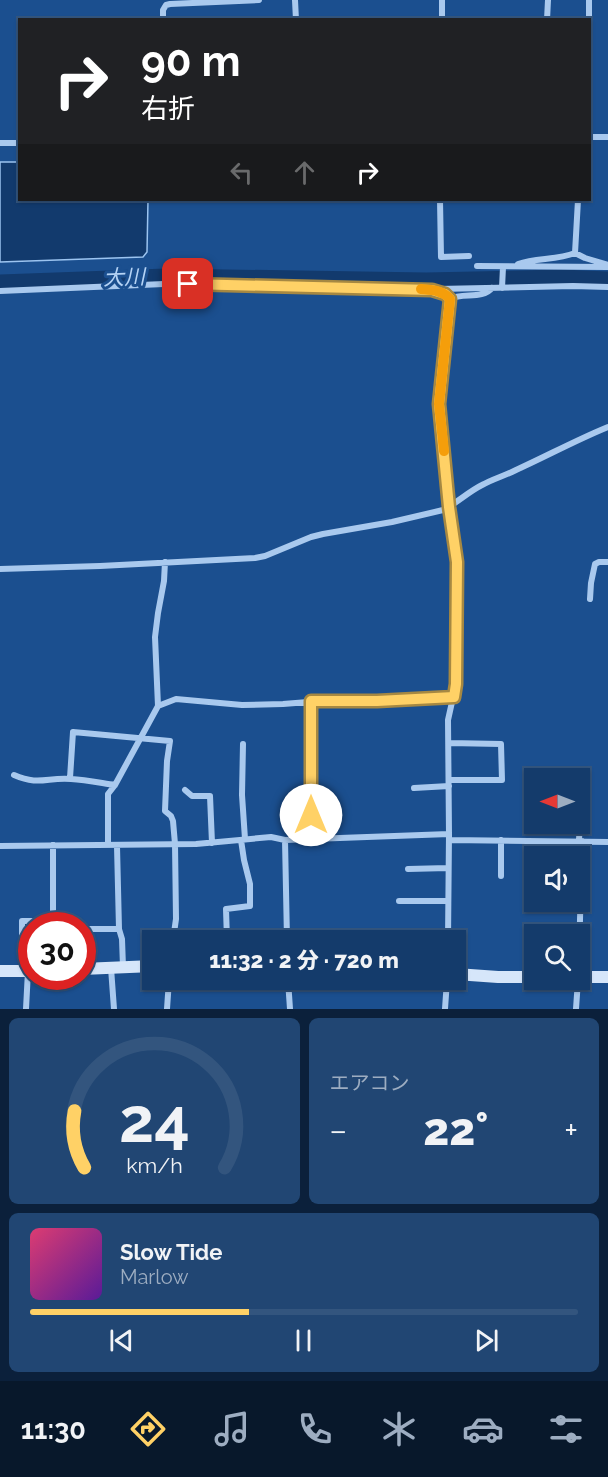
<!DOCTYPE html>
<html lang="ja">
<meta charset="utf-8">
<style>
:root{--surface:#143b6b;--page:#214673;--text:#f1f3f6;--muted:#9dadc1;--line:#33557e;--accent:#ffd166}
body{margin:0;font-family:Raleway,"Noto Sans JP",sans-serif;background:var(--page);color:var(--text);height:100vh;display:flex;flex-direction:column;font-size:22px;white-space:nowrap}
*{box-sizing:border-box;margin:0}
p{font-size:20px;color:var(--muted)}
.icon{flex:none;width:33px;height:33px;fill:none;stroke:currentColor;stroke-width:2;stroke-linecap:round;stroke-linejoin:round}
.map{position:relative;height:1009px;overflow:hidden}
.drawer{display:flex;flex-direction:column;gap:9px;padding:9px;background:#0b203b;flex:1}
.drawer>*{flex:none}
.banner{position:absolute;left:18px;top:18px;width:573px;height:183px;border-radius:0px;box-shadow:0 2px 4px #0004,0 0 0 2px var(--line);background:#202124;color:#fff;overflow:hidden}
.needle{width:39px;rotate:270deg}
.buttons{position:absolute;left:524px;top:768px;display:grid;gap:12px}
.buttons a{display:grid;place-items:center;width:66px;height:66px;border-radius:0px;background:var(--surface);box-shadow:0 2px 4px #0004,0 0 0 2px var(--line);font-size:30px}
.speed{position:absolute;left:18px;top:912px;display:flex;gap:12px;font-size:30px;font-weight:700;text-align:center}
.speed>*{display:grid;place-content:center;width:78px;height:78px;border-radius:50%;background:var(--surface);box-shadow:0 2px 4px #0004,0 0 0 2px var(--line);line-height:1}
.speed .limit{border:9px solid #d22;background:#fff;color:#111}
.pin{position:absolute;display:grid;place-items:center;width:51px;height:51px;color:#fff;margin:-26px;border-radius:12px;box-shadow:0 3px 9px #0006}
.me{position:absolute;width:66px;margin:-33px;rotate:0deg;stroke-linejoin:round;filter:drop-shadow(0 0 4px #0008)}
.turn{display:flex;align-items:center;gap:21px;height:126px;padding:0 24px;font-size:27px}
.turn .icon{width:78px;height:78px;stroke-width:2.5}
.turn b{display:block;font-size:42px;line-height:51px}
.lanes{display:flex;align-items:center;height:57px;padding:0 24px;background:#0003;justify-content:center;gap:30px;direction:ltr}
.lanes .off{opacity:.35}
.big{font-size:45px;font-weight:800;line-height:1.1}
.drawer .widget{flex:1;display:flex;flex-direction:column;justify-content:center;gap:9px;min-width:0;padding:0 21px;border-radius:9px;background:var(--page)}
.drawer .dial{align-items:center;gap:0}
.dial svg{height:156px;overflow:visible;fill:none;stroke:var(--line);stroke-width:7;stroke-linecap:round;text-anchor:middle}
.dial text{fill:var(--text);stroke:none}
.song{display:flex;align-items:center;gap:18px}
.cover{width:72px;height:72px;border-radius:9px;background:linear-gradient(135deg,hsl(340 70% 55%),hsl(270 70% 35%))}
.played{height:6px;border-radius:3px;background:linear-gradient(90deg,var(--accent) 40%,var(--line) 40%)}
.keys{display:flex;justify-content:space-around;direction:ltr}
.heat{display:flex;justify-content:space-between;align-items:center;font-size:33px;direction:ltr}
.drawer .tiles{flex:1;display:grid;gap:9px;grid-template-columns:1fr 1fr}
.widget:last-child{grid-column:span 2}
.trip{position:absolute;left:142px;top:930px;width:324px;height:60px;border-radius:0px;background:var(--surface);box-shadow:0 2px 4px #0004,0 0 0 2px var(--line);font-weight:800;line-height:60px;text-align:center}
.tab-bar{display:flex;height:96px;justify-content:space-around;align-items:center;background:#08182b;color:var(--muted)}
.tab-bar .icon{width:42px;height:42px}
.tab-bar .on{color:var(--accent)}
.tab-bar b{font-size:27px;color:var(--text)}
.map>svg:first-child{display:block}
</style>
<div class="map">
<svg width="608" height="1009" viewBox="0 0 608 1009">
<rect width="100%" height="100%" fill="#1b4f8f"/>
<!-- water -->
<path fill="#123a6d" stroke="#9cc4f0" stroke-width="1.5" d="M0,162H19L20,200H148L147,252L143,257L0,262Z"/>
<g fill="none" stroke-linecap="round" stroke-linejoin="round">
<!-- river -->
<path stroke="#123a6d" stroke-width="15" d="M0,282L166,276L426,280L561,277L608,279"/>
<!-- street -->
<path stroke="#a9c9ee" stroke-width="6" d="M295,0L296,20
M442,0V20
M589,0V20
M163,20V10L166,5L170,4L259,0
M547,20L548,0
M590,137H608
M0,143H20
M440,200L441,257L469,256
M575,253L578,200
M518,264C537,258 557,260 575,253L585,258L608,265
M477,266L608,267
M502,288L503,267
M438,289L573,286L608,287
M0,291L164,284L204,283L432,289L445,294L450,299
M0,569L100,566L255,558L265,556L311,537L323,534L392,522L443,510C457,503 468,492 482,485C493,479 504,476 516,470C547,456 576,440 608,427
M590,599L591,583L595,564L599,562H608
M311,701V839
M158,706L176,699L242,705L283,704L321,701H377L454,697
M449,743L501,744L502,780H449
M243,744L242,795L245,839
M14,775C39,786 47,777 71,779C86,780 101,783 115,785
M70,778L73,732L170,741L167,761L165,811L171,816L173,821L175,844L176,919L173,940
M414,788L449,786
M185,790L192,796H210L212,843
M285,840L287,940
M449,840L608,842
M501,840V876
M579,841L581,790
M108,844V794L115,785L158,706L155,637L158,613L164,581L165,562
M53,845V926
M0,846L196,844L271,837L285,840L449,834
M117,846L119,929L122,939L123,967
M408,869L448,868
M399,901H448
M82,929H119
M227,940L226,909L250,906V884L244,860L241,840
M448,940L449,834L448,720L456,684L457,562L449,507L439,403L450,299C463,292 482,300 492,288
M579,959L582,841
M111,968L114,1009
M22,971V921H39L49,926
M288,980L290,1009
M26,1009L28,971
M167,1009L169,980
M445,1009L447,980
M576,1009L578,980"/>
<!-- secondary -->
<path stroke="#d6e6fa" stroke-width="12" d="M82,969L153,966
M0,971H32
M456,974L498,977H534
M579,977H608"/>
</g>
<g fill="none" stroke-linecap="round" stroke-linejoin="round">
<defs>
<path id="route" d="M188,284L432,290L445,294L450,299L439,404L449,507L457,562L456,684L454,697L377,701H311V815"/>
</defs>
<!-- route casing -->
<use href="#route" stroke="#a68842" stroke-width="15"/>
<!-- route -->
<use href="#route" stroke="#ffd166" stroke-width="10"/>
<!-- slow -->
<path stroke="#f59e0b" stroke-width="10" d="M421,289C432,290 442,290 450,299L439,404L444,451"/>
</g>
<g text-anchor="middle" dominant-baseline="central" stroke-width="6" stroke-linejoin="round" paint-order="stroke">
<!-- water labels -->
<g font-size="21" font-style="italic" fill="#b5d3f5" stroke="#1b4f8f">
<text transform="translate(124 277) rotate(-2)">大川</text>
</g>
</g>
</svg>
<div class="buttons">
<a><svg class="needle" viewBox="-14 -14 28 28"><path d="M0-13l5 13h-10z" fill="#e53935"/><path d="M0 13l5-13h-10z" fill="#9dadc1"/></svg></a>
<a><svg class="icon" aria-label="sound" viewBox="0 0 24 24"><path d="M4 9h4l5-4v14l-5-4H4zM17 9q2 3 0 6"/></svg></a>
<a><svg class="icon" aria-label="search" viewBox="0 0 24 24"><circle cx="10" cy="10" r="6"/><path d="M15 15l6 6"/></svg></a>
</div>
<div class="speed"><div class="limit">30</div></div>
<div class="pin" style="left:188px;top:284px;background:#d93025"><svg class="icon" aria-label="arrive" viewBox="0 0 24 24"><path d="M6 21V4h12l-3 4 3 4H6"/></svg></div>
<svg class="me" style="left:311px;top:815px" viewBox="-20 -20 40 40"><circle r="19" fill="#fff"/><path d="M0-13L10 11 0 6-10 11z" fill="#ffd166"/></svg>
<div class="trip">11:32 · 2 分 · 720 m</div>
<div class="banner">
<div class="turn"><svg class="icon" aria-label="right" viewBox="0 0 24 24"><path d="M7 20v-9h11M14 6l5 5-5 5"/></svg><div><b>90 m</b>右折</div></div>
<div class="lanes"><svg class="icon off" aria-label="left" viewBox="0 0 24 24"><path d="M17 20v-9H6M10 6l-5 5 5 5"/></svg><svg class="icon off" aria-label="ahead" viewBox="0 0 24 24"><path d="M12 20V5M6 11l6-6 6 6"/></svg><svg class="icon" aria-label="right" viewBox="0 0 24 24"><path d="M7 20v-9h11M14 6l5 5-5 5"/></svg></div>
</div>
</div>
<section class="drawer">
<div class="tiles">
<div class="widget dial"><svg viewBox="0 0 100 80">
<path d="M14 69A42 42 0 1 1 86 69"/>
<path d="M14 69A42 42 0 0 1 9 40" stroke="#ffd166"/>
<text x="50" y="56" font-size="32" font-weight="700">24</text>
<text x="50" y="72" font-size="11">km/h</text>
</svg></div>
<div class="widget"><p>エアコン</p>
<div class="heat"><a>−</a><b class="big">22°</b><a>+</a></div>
</div>
<div class="widget">
<div class="song"><i class="cover"></i><div><b>Slow Tide</b><p>Marlow</p></div></div>
<div class="played"></div>
<div class="keys"><svg class="icon" aria-label="previous" viewBox="0 0 24 24"><path d="M18 5L8 12l10 7zM5 5v14"/></svg><svg class="icon" aria-label="pause" viewBox="0 0 24 24"><path d="M8 5v14M16 5v14"/></svg><svg class="icon" aria-label="next" viewBox="0 0 24 24"><path d="M6 5l10 7-10 7zM19 5v14"/></svg></div>
</div>
</div>
</section>
<nav class="tab-bar">
<b>11:30</b>
<svg class="icon on" aria-label="directions" viewBox="0 0 24 24"><path d="M12 3l9 9-9 9-9-9zM9 14v-3h6M13 9l2 2-2 2"/></svg>
<svg class="icon" aria-label="music" viewBox="0 0 24 24"><path d="M9 18V5l10-2v13"/><circle cx="6" cy="18" r="3"/><circle cx="16" cy="16" r="3"/></svg>
<svg class="icon" aria-label="phone" viewBox="0 0 24 24"><path d="M5 4h4l2 5-3 2q2 4 5 5l2-3 5 2v4C11 20 4 13 5 4z"/></svg>
<svg class="icon" aria-label="climate" viewBox="0 0 24 24"><path d="M12 3v18M4 7l16 10M4 17L20 7"/></svg>
<svg class="icon" aria-label="car" viewBox="0 0 24 24"><path d="M5 17H2v-5l4-1 3-4h7l3 4 3 1v5h-3M9 17h6M6 11h13"/><circle cx="7" cy="17" r="2"/><circle cx="17" cy="17" r="2"/></svg>
<svg class="icon" aria-label="filters" viewBox="0 0 24 24"><path d="M4 7h16M4 17h16"/><circle cx="9" cy="7" r="2"/><circle cx="15" cy="17" r="2"/></svg>
</nav>
